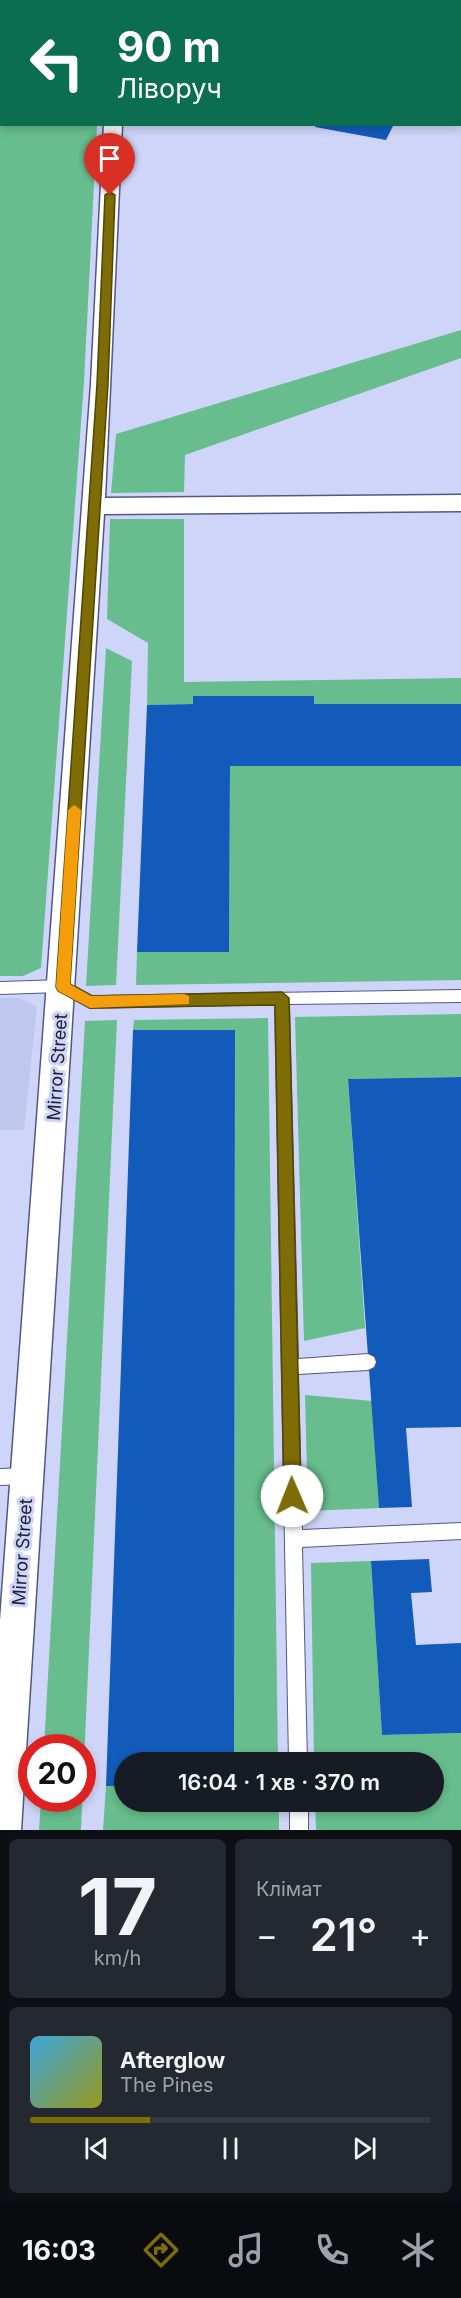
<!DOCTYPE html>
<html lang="uk">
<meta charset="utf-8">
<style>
:root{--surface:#171b24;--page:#242831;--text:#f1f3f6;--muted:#9ea1a6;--line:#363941;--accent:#7e6c06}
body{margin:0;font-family:Inter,sans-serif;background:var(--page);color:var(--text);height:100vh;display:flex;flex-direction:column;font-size:22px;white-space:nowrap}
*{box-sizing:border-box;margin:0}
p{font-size:20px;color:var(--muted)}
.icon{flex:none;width:33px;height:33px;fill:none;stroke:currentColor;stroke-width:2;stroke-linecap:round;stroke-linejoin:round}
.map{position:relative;height:1830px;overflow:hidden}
.details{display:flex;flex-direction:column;gap:9px;padding:9px;background:#0d0f14;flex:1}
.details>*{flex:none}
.guide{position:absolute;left:0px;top:0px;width:462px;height:126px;box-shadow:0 3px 9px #0003;background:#0b6e4f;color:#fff;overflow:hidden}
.speed{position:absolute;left:18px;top:1734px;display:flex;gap:12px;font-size:30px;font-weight:700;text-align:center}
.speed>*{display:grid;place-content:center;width:78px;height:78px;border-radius:50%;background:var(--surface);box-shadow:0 3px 9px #0003;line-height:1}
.speed .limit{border:9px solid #d22;background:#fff;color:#111}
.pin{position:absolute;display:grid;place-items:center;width:51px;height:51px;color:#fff;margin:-62px -26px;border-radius:50% 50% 50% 0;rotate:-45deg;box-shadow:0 0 6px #0007}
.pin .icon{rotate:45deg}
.me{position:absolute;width:66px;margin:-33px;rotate:359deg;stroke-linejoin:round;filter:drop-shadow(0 0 4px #0008)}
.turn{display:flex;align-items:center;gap:21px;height:126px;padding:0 18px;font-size:27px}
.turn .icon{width:78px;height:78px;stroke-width:2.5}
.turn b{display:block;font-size:42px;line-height:51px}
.big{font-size:45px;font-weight:600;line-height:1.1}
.details .tile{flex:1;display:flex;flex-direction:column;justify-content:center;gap:9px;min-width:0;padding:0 21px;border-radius:9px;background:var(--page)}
.details .dial{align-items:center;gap:0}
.dial b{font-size:78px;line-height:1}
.song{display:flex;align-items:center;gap:18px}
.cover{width:72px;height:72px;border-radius:9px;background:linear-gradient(135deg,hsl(200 70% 55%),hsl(60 70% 35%))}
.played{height:6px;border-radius:3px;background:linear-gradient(90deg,var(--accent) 30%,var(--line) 30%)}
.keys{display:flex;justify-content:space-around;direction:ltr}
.heat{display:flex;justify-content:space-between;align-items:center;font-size:33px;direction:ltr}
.details .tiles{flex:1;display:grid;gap:9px;grid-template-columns:1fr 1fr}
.tile:last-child{grid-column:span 2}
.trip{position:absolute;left:114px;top:1752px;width:330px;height:60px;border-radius:30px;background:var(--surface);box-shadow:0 3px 9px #0003;font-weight:600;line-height:60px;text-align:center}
.dock{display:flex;height:96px;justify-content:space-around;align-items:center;background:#090b0e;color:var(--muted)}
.dock .icon{width:42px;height:42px}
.dock .selected{color:var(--accent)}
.dock b{font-size:27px;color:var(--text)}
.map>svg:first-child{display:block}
</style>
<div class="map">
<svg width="461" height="1830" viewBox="0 0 461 1830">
<rect width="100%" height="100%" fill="#cfd5f8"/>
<!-- built -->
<path fill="#c0c7ed" d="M0,998H20L37,1007L24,1130H0Z"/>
<!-- green -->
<path fill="#67bd8d" d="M0,0H103L2,2V124L97,125L84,382L41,968L23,976H0Z
M461,330V358L185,455L184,492L111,493L116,434Z
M110,519H184V682L461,678V704H314L313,696H193V704L147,705L148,643L107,619Z
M106,648L132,661L116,985L86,986Z
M230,766H461V980L136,985L137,952L229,951Z
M461,1014V1077L348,1079L365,1328L304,1341L295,1017Z
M268,1018L278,1762H234L235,1031L133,1030L134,1020Z
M117,1020L81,1830H39L41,1799L82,1798V1748L44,1747L85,1021Z
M305,1395L372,1401L379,1508L308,1511Z
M371,1561L382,1735L461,1733V1830H316L315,1802H434V1762H314L311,1563Z
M106,1786H124V1802H279V1830H103Z"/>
<!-- building -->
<path fill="#125bba" d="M316,124H394L386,140L315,127Z
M193,696H314V704H461V766H230L229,952H137L147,705L193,704Z
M133,1030H235L234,1762H124V1786H106Z
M461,1077V1427L406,1428L412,1507L379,1508L348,1079Z
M429,1559L432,1592L411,1593L416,1645L461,1643V1733L382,1735L371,1561Z"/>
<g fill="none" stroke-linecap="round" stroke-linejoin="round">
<defs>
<path id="service" d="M63,980L92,996L461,990V1002L289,1004L298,1359L368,1354L374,1357L376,1362L374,1367L368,1370L298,1374L302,1530L461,1523V1539L302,1547L307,1762H289L275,1004L90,1008L61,992L0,994V982Z
M27,1468L33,1470L35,1476L33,1482L27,1484L0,1485V1469Z
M290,1802H308V1830H290Z"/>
<path id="minor" d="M109,0H127V2H109Z
M104,124H122L105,498L461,495V511L104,514L21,1830H0V1621L91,384Z"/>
</defs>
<!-- service casing -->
<use href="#service" stroke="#515789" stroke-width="2"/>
<!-- minor casing -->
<use href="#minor" stroke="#515789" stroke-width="3"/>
<!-- service -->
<use href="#service" fill="#fff" fill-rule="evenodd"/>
<!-- minor -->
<use href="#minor" fill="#fff" fill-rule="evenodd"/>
</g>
<!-- route -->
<path fill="#7e6c06" stroke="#524604" stroke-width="1.5" d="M110,192L115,195L108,384L70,984L91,996L282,992L289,998L301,1496L298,1502L292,1505L286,1502L284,1496L275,1005L90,1008L58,991L56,987L97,384L105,195Z"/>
<!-- slow -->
<path fill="#f59e0b" d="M74,805L81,810L70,984L91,996L184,994L189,996V1004L90,1008L58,991L56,987L68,810Z"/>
<g text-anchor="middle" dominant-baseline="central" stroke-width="6" stroke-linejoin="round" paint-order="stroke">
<!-- street labels -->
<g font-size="18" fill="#1d2035" stroke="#cfd5f8">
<text transform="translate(57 1067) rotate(-86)">Mirror Street</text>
<text transform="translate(22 1552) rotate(-86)">Mirror Street</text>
</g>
</g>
</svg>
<div class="speed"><div class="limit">20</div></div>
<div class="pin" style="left:110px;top:195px;background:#d93025"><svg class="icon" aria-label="arrive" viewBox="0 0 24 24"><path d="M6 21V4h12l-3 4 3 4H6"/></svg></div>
<svg class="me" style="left:292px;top:1496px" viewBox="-20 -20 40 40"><circle r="19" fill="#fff"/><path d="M0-13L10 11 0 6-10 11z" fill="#7e6c06"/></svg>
<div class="trip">16:04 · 1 хв · 370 m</div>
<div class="guide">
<div class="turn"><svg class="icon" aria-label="left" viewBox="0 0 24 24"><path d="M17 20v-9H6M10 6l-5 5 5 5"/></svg><div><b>90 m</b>Ліворуч</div></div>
</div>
</div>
<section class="details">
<div class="tiles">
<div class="tile dial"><b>17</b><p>km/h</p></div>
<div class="tile"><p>Клімат</p>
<div class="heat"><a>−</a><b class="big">21°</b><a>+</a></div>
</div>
<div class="tile">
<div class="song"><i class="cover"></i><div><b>Afterglow</b><p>The Pines</p></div></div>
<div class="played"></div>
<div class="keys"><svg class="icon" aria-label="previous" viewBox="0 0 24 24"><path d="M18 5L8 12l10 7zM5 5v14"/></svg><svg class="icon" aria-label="pause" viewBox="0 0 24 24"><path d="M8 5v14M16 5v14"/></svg><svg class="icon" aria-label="next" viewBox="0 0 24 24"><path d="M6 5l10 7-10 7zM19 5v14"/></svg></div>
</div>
</div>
</section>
<nav class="dock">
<b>16:03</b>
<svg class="icon selected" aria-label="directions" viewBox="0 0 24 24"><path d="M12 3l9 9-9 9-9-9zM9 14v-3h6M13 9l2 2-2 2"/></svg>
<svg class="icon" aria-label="music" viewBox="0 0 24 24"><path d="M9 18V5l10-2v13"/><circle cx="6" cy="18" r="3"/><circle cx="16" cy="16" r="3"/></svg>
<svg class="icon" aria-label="phone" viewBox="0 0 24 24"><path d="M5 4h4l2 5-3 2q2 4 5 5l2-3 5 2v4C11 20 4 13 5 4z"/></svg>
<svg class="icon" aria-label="climate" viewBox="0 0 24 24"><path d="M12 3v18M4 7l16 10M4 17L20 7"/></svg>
</nav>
